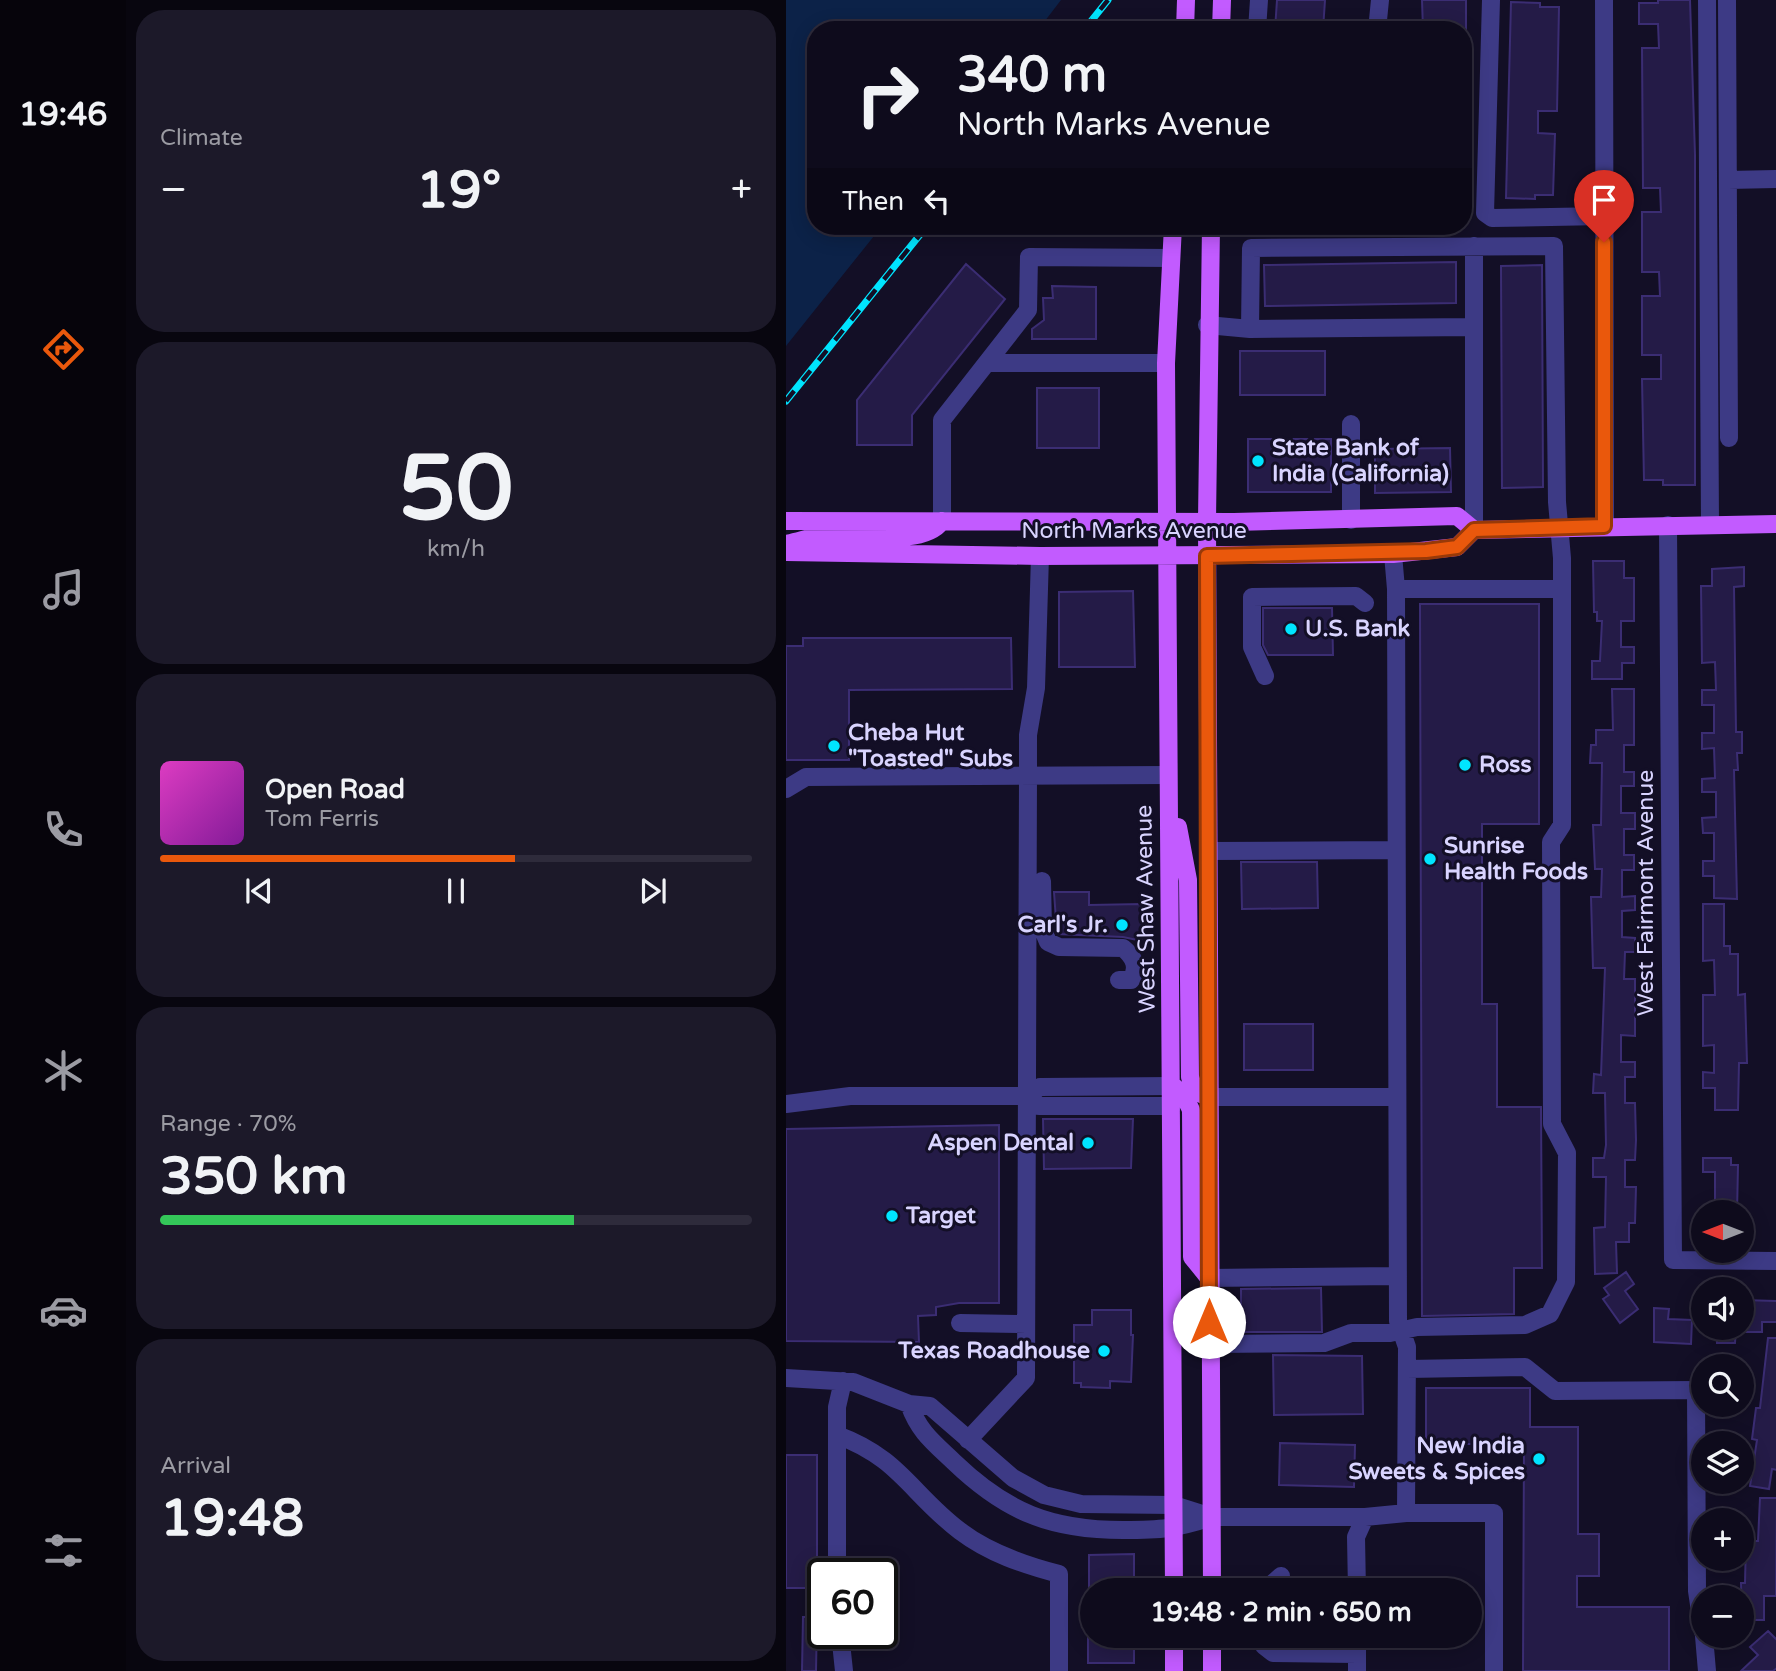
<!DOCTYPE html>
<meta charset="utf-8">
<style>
:root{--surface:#0e0b1c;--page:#1c1929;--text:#f1f3f6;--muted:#9b9ba3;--line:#2e2b3b;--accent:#ea580c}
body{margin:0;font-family:"Varela Round",sans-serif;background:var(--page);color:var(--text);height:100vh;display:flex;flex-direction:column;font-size:26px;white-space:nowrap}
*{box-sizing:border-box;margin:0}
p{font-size:23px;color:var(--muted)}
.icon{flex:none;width:38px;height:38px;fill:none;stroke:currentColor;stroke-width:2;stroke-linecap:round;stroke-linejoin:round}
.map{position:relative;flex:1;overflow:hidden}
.side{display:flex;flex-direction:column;gap:10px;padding:10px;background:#08060f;width:660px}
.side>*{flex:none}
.top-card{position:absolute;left:21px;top:21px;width:665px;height:214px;border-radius:28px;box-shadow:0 4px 18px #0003,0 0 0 2px var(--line);background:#0e0b1c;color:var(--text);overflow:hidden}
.needle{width:46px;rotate:270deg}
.buttons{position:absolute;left:905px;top:1200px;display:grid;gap:14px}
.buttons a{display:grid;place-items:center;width:63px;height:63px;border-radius:50%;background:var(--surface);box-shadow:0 4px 18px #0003,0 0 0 2px var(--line);font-size:35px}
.speed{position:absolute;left:21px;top:1558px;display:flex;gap:14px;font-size:35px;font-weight:700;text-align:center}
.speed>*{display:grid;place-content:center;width:91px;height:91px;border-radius:50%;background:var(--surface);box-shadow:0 4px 18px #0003,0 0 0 2px var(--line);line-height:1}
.speed .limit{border:4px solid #111;border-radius:10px;background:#fff;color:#111}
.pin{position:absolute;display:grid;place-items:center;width:60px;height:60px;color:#fff;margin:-72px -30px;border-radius:50% 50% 50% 0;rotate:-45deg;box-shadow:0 0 7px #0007}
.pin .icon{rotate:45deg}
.me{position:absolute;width:77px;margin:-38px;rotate:0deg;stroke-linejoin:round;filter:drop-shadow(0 0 5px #0008)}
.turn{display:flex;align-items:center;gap:24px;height:147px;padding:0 35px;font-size:32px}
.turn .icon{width:91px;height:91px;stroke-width:2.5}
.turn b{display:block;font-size:49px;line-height:60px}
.then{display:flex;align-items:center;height:66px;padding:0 35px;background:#0003;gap:14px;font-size:26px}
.big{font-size:52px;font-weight:700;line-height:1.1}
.side .tile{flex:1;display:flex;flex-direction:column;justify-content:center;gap:10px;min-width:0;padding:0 24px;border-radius:28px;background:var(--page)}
.side .dial{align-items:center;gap:0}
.dial b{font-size:91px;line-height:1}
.song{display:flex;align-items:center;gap:21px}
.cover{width:84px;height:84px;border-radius:10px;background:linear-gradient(135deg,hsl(310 70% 55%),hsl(290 70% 35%))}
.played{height:7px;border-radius:4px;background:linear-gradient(90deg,var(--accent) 60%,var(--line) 60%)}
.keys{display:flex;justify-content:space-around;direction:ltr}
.heat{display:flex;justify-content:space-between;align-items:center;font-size:38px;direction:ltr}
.charge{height:10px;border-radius:5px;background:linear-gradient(90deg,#34c759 70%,var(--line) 0)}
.trip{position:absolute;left:294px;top:1578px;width:402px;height:70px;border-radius:35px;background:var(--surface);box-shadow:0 4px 18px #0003,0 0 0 2px var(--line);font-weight:700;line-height:70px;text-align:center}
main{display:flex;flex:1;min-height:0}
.tab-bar{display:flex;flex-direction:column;width:126px;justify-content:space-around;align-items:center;background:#06040b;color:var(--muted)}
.tab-bar .icon{width:49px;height:49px}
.tab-bar .current{color:var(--accent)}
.tab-bar b{font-size:32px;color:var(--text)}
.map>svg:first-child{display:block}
</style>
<main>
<nav class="tab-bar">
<b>19:46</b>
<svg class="icon current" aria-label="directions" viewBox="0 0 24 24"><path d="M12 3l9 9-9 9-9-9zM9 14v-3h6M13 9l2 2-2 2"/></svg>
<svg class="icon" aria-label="music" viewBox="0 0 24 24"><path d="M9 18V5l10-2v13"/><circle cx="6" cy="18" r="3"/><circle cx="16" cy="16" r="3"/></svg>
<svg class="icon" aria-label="phone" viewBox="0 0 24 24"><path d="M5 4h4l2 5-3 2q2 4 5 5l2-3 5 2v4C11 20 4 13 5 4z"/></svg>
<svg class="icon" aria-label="climate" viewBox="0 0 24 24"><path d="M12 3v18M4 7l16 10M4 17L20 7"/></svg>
<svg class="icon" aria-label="car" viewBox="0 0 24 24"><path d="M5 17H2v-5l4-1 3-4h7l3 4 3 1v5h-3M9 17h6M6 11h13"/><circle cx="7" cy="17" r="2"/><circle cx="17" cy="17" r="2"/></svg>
<svg class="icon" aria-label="filters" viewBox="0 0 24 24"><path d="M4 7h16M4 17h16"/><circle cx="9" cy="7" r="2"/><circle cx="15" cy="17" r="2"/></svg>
</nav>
<section class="side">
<div class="tile"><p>Climate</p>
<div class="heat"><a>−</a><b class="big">19°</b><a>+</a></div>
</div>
<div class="tile dial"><b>50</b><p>km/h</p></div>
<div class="tile">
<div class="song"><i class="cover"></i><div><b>Open Road</b><p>Tom Ferris</p></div></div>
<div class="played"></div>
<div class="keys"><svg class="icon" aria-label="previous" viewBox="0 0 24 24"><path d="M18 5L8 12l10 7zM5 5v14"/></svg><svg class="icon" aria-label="pause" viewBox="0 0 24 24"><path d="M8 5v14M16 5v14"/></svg><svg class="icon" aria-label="next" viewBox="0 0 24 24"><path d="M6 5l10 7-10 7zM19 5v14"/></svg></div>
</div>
<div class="tile"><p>Range · 70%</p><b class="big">350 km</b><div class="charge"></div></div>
<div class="tile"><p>Arrival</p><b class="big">19:48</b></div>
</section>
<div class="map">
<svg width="991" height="1671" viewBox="0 0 991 1671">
<rect width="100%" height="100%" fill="#130f26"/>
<!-- water -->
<path fill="#0c2248" d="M0,0H275L252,30H30V226H96L0,346Z"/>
<!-- building -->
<path fill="#241b47" stroke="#3b2d73" stroke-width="2" d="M491,0H539L537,30H489Z
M636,0H680V30H637Z
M872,0H904L909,155V485H877V480H858L856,379H875V355H856V296H874L873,272H856V212H875L874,188H857L856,48H873L872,24H853V3H872Z
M725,2L754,3V7H773L771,111H752V133L769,134L767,195H749V199L720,198Z
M670,262V303L479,306L478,265Z
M180,264L219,299L126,415V445H71V400Z
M756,265L757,487L716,488L715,266Z
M266,286L310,287V339H246V329L258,320L257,298H267Z
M454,351H539V395H454Z
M251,388H313V448H251Z
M462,439H545V492H462Z
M664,448L665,492L589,493V449Z
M807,561H838V578H848V621H835V647H848V663H836V679H806V661H814L816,621H811V612H808Z
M958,567V586L948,587L950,732H956V753H951L952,770H948L951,899L928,898V876H917V861H928V833H917L916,818L930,817V792H916V779L929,778L928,748L916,749V733H928V705H916V690H930L929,662L916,663L915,586H926V569Z
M347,591L349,667H273V592Z
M634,604H753V824H696V1004H711V1107H755L756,1268H728V1314L636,1316Z
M477,608H546L547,655H482L477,645Z
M17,638H225L226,689L63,690V760H0V646H17Z
M826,689H848V745H838V772H848V786H835V813H849V829H838V855H848V870H836V897L849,896V910L836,911V937L849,938V952H839L838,979H849V1036L835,1035V1062H849V1077H839V1103H849L850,1140L849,1160H839V1187H850L849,1223H843V1242H830L831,1273L809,1274L808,1228L819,1227L820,1177H807V1158H818L820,1145L819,1093H807L808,1074L815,1075L819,968H807L805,897H815L816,869H809L807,825H815L816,763H804L805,745H810V730H827Z
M455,862H531L532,908L456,909Z
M268,892H303V905L356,904V941L337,937L271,934Z
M917,904H938V946H944V954H952V995L959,994L961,1063H953L952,1110H929V1088H917V1072L928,1073V1045L917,1046V995H929L928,960L917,961Z
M458,1024H527V1070H458Z
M257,1119H347L345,1168L258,1169Z
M213,1125V1303H173L150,1307V1315L132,1316L133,1342L0,1341V1129Z
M917,1158H945V1165H952L951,1213H929V1172H917Z
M840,1272L848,1284L839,1291L852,1309L834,1323L817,1299L823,1295L818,1288Z
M535,1288L536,1332H455V1289Z
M956,1300L991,1301V1322H976V1332H956Z
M868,1308L883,1309L882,1319L906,1320L905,1344L868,1342Z
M306,1310H345V1335H347L345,1382L324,1381V1388L295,1387V1383H288V1325H306Z
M931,1328H950L949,1343H931Z
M982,1338H991V1470L986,1469L983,1489L964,1486L971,1440L966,1439L970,1408H974Z
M487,1355L576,1356L577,1414L488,1415Z
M640,1388H744V1427H792V1534H813V1576H791V1607H883V1671H737L738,1444H640Z
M494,1443L569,1445L568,1487L493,1485Z
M0,1455H31V1588H0Z
M974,1498H991L990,1596H978V1620H956L955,1583H959L960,1541H972Z
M348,1554V1591H303V1555Z
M17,1617H31L30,1671H16Z
M982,1631L991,1640V1668L987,1671H955L972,1655L964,1647Z
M302,1636H348V1663H302Z
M492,1636H551V1642H493Z"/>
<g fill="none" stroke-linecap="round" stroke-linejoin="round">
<!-- minor -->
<path stroke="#3d3a85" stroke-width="18" d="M705,0L699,213L706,218L818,216
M818,0L819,526
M921,0L924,524
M941,0L943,438
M471,30L473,0
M591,30L594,0
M942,180L991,179
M688,246V530
M421,325L464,329L688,327
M202,363H380
M565,424V520
M156,521V420L242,310L243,257L385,258
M882,525L887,1260L991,1261
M607,554L610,589L612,1321L621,1347L620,1513
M610,589H775
M479,676L466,647V597L570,596L579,603
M0,789L20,777L382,775
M422,851L610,850
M256,881L257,930L262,942L273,947L337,948C348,957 353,967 345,980H333
M240,1096L253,1106H386
M422,1097H611
M0,1104L64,1096H240L254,1087L387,1086
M423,1278L612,1276
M174,1323L240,1324
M423,1344L538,1343L565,1333H604L631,1327L739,1325L764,1314L780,1282L781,1153L766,1124L765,842L776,825V558L771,502L768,246L465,248L464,329
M621,1369L739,1367L769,1391L910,1390L911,1591L917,1632
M0,1378L67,1382L123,1404L144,1406L227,1478L258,1495L295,1504L388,1505L426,1517H579L620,1513H708V1671
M123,1404C133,1432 147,1442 168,1462C220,1512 265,1530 337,1530C375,1530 389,1529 426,1517
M51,1435C114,1458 125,1494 174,1531C203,1553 238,1565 273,1574V1671
M182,1440L240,1378L242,776V735L250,688L254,556
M51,1573V1407L57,1381
M478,1591L495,1576
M571,1591L570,1537L579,1517
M54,1633L58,1671
M475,1636L478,1646L487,1653L571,1654
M571,1636V1671
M918,1636L921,1671"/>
<!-- major -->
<path stroke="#c25bff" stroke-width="18" d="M399,30L400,0
M435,30L436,0
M387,226L380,363L388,1591
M425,226L421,521L426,1591
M0,521L448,522L671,516L688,530L991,524
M0,544C11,542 22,538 33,536C65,532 136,549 156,521
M0,552L254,556L607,554L671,547L688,530
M392,827L402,880L404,1077L409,1091L422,1097
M387,1086L398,1095L405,1110L406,1257L423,1278
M388,1636V1671
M426,1636V1671"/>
<defs>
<path id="rail" d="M298,30L322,0
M0,401L141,226"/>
</defs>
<!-- rail casing -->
<use href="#rail" stroke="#00e5ff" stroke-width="7"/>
<!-- rail -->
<use href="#rail" stroke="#130f26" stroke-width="4.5" stroke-dasharray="13" stroke-linecap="butt"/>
</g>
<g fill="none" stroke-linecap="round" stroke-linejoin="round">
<defs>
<path id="route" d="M423,1322L421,556L640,551L671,547L688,530L818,526V242"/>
</defs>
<!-- route casing -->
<use href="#route" stroke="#983908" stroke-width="18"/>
<!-- route -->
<use href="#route" stroke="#ea580c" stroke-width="12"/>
</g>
<!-- markers -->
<g fill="#00e5ff" stroke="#130f26" stroke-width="2.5">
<circle cx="472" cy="461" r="7"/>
<circle cx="505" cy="629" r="7"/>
<circle cx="48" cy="746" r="7"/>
<circle cx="679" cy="765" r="7"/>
<circle cx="644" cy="859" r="7"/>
<circle cx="336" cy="925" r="7"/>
<circle cx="302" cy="1143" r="7"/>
<circle cx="106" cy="1216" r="7"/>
<circle cx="318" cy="1351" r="7"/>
<circle cx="753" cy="1459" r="7"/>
</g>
<g text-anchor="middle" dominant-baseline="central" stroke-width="6" stroke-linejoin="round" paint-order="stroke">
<!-- poi labels -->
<g font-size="23" font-weight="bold" fill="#d9d4ff" stroke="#130f26" text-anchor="start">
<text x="486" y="448">State Bank of<tspan x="486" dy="26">India (California)</tspan></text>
<text x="519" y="629">U.S. Bank</text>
<text x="62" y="733">Cheba Hut<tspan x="62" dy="26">"Toasted" Subs</tspan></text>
<text x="693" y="765">Ross</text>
<text x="658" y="846">Sunrise<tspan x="658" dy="26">Health Foods</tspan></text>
<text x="322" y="925" text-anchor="end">Carl's Jr.</text>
<text x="288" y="1143" text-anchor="end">Aspen Dental</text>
<text x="120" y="1216">Target</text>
<text x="304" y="1351" text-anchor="end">Texas Roadhouse</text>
<text x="739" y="1446" text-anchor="end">New India<tspan x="739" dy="26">Sweets &amp; Spices</tspan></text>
</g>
<!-- street labels -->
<g font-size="23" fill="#d9d4ff" stroke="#130f26">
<text x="348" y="531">North Marks Avenue</text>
<text transform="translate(860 893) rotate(-90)">West Fairmont Avenue</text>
<text transform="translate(360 909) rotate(-91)">West Shaw Avenue</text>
</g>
</g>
</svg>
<div class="buttons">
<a><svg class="needle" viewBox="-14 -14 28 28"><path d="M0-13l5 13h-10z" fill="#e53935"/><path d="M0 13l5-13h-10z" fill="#9b9ba3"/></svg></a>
<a><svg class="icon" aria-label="sound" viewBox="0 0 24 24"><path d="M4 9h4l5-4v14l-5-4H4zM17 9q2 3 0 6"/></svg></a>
<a><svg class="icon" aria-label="search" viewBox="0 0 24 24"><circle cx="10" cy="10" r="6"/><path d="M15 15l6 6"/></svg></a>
<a><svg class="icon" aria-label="layers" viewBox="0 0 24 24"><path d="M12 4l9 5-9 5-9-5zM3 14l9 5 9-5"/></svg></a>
<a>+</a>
<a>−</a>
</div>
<div class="speed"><div class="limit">60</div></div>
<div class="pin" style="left:818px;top:242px;background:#d93025"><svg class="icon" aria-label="arrive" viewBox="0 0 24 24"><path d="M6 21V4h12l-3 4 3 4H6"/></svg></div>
<svg class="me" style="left:423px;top:1322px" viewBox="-20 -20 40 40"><circle r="19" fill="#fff"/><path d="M0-13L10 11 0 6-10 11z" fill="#ea580c"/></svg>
<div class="trip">19:48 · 2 min · 650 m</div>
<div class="top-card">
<div class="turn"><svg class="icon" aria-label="right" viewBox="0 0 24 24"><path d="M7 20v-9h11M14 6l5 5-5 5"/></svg><div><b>340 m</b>North Marks Avenue</div></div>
<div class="then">Then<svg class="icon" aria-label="left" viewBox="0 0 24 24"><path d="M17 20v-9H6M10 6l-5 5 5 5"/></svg></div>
</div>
</div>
</main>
